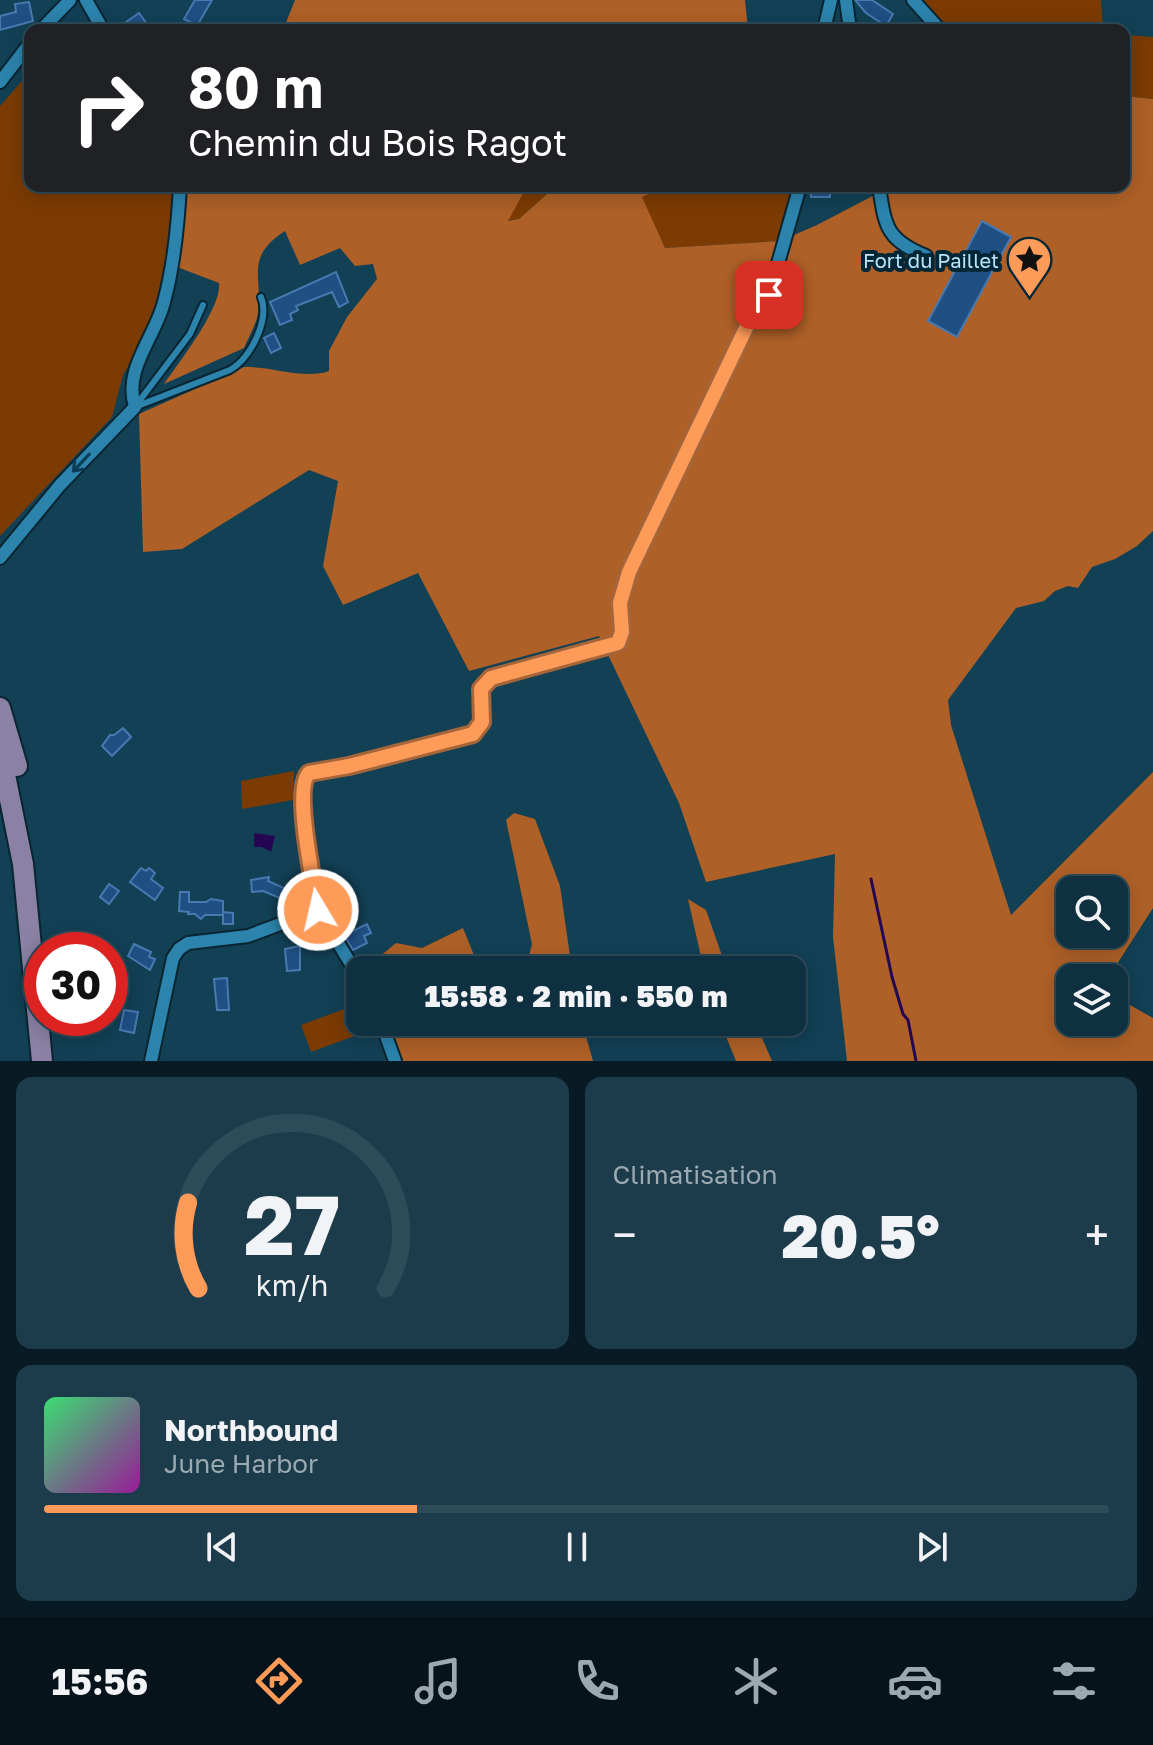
<!DOCTYPE html>
<html lang="fr">
<meta charset="utf-8">
<style>
:root{--surface:#0e3040;--page:#1c3c4b;--text:#f1f3f6;--muted:#9ba9b1;--line:#2e4b59;--accent:#fe9b59}
body{margin:0;font-family:"Golos Text",sans-serif;background:var(--page);color:var(--text);height:100vh;display:flex;flex-direction:column;font-size:30px;white-space:nowrap}
*{box-sizing:border-box;margin:0}
p{font-size:26px;color:var(--muted)}
.icon{flex:none;width:44px;height:44px;fill:none;stroke:currentColor;stroke-width:2;stroke-linecap:round;stroke-linejoin:round}
.map{position:relative;height:1061px;overflow:hidden}
.drawer{display:flex;flex-direction:column;gap:16px;padding:16px;background:#081a23;flex:1}
.drawer>*{flex:none}
.hud{position:absolute;left:24px;top:24px;width:1106px;height:168px;border-radius:16px;box-shadow:0 4px 20px #0003,0 0 0 2px var(--line);background:#202124;color:#fff;overflow:hidden}
.tools{position:absolute;left:1056px;top:876px;display:grid;gap:16px}
.tools a{display:grid;place-items:center;width:72px;height:72px;border-radius:16px;background:var(--surface);box-shadow:0 4px 20px #0003,0 0 0 2px var(--line);font-size:40px}
.speed{position:absolute;left:24px;top:932px;display:flex;gap:16px;font-size:40px;font-weight:700;text-align:center}
.speed>*{display:grid;place-content:center;width:104px;height:104px;border-radius:50%;background:var(--surface);box-shadow:0 4px 20px #0003,0 0 0 2px var(--line);line-height:1}
.speed .limit{border:12px solid #d22;background:#fff;color:#111}
.pin{position:absolute;display:grid;place-items:center;width:68px;height:68px;color:#fff;margin:-34px;border-radius:16px;box-shadow:0 4px 12px #0006}
.me{position:absolute;width:88px;margin:-44px;rotate:351deg;stroke-linejoin:round;filter:drop-shadow(0 0 6px #0008)}
.turn{display:flex;align-items:center;gap:28px;height:168px;padding:0 32px;font-size:36px}
.turn .icon{width:104px;height:104px;stroke-width:2.5}
.turn b{display:block;font-size:56px;line-height:68px}
.big{font-size:60px;font-weight:800;line-height:1.1}
.drawer .tile{flex:1;display:flex;flex-direction:column;justify-content:center;gap:12px;min-width:0;padding:0 28px;border-radius:16px;background:var(--page)}
.drawer .dial{align-items:center;gap:0}
.dial svg{height:208px;overflow:visible;fill:none;stroke:var(--line);stroke-width:7;stroke-linecap:round;text-anchor:middle}
.dial text{fill:var(--text);stroke:none}
.song{display:flex;align-items:center;gap:24px}
.cover{width:96px;height:96px;border-radius:12px;background:linear-gradient(135deg,hsl(140 70% 55%),hsl(300 70% 35%))}
.played{height:8px;border-radius:4px;background:linear-gradient(90deg,var(--accent) 35%,var(--line) 35%)}
.keys{display:flex;justify-content:space-around;direction:ltr}
.heat{display:flex;justify-content:space-between;align-items:center;font-size:44px;direction:ltr}
.drawer .tiles{flex:1;display:grid;gap:16px;grid-template-columns:1fr 1fr}
.tile:last-child{grid-column:span 2}
.trip{position:absolute;left:346px;top:956px;width:460px;height:80px;border-radius:16px;background:var(--surface);box-shadow:0 4px 20px #0003,0 0 0 2px var(--line);font-weight:800;line-height:80px;text-align:center}
.tab-bar{display:flex;height:128px;justify-content:space-around;align-items:center;background:#06131a;color:var(--muted)}
.tab-bar .icon{width:56px;height:56px}
.tab-bar .active{color:var(--accent)}
.tab-bar b{font-size:36px;color:var(--text)}
.map>svg:first-child{display:block}
</style>
<div class="map">
<svg width="1153" height="1061" viewBox="0 0 1153 1061">
<rect width="100%" height="100%" fill="#124055"/>
<!-- green -->
<path fill="#7b3b03" d="M920,0H1101L1103,30H947Z
M1124,35L1153,37V99L1124,96Z
M30,72V186H173V200L161,298L144,340L123,375L112,417L0,536V106Z
M527,186H556L519,219L507,221Z
M665,186H792L780,241L665,248L641,197Z
M294,771L293,800L242,809L241,781Z
M358,1004L360,1022H365L368,1031L311,1052L301,1025Z"/>
<!-- forest -->
<path fill="#ae6027" fill-rule="evenodd" d="M295,0H745L748,30H283Z
M1124,96L1153,99V531L1137,546L1115,559L1092,567L1078,588L1068,586L1055,591L1044,601L1016,608L948,700L951,725L1011,915L1153,772V908L1108,978H1070V1022H1114V996L1153,1018V1061H847L833,937L835,854L706,882L679,803L599,636L469,671L418,573L343,605L323,566L338,481L309,470L182,549L143,552L139,414L244,367C271,366 304,380 329,371V351L347,317L377,279L373,264L355,266L340,248L300,265L285,231C242,259 265,278 257,318C254,328 248,339 244,348L164,384C179,362 222,308 219,283L177,267L186,186H527L508,221L519,219L556,186H665L642,197L665,248L780,241L817,225L884,190V186H1124ZM1070,890H1114V934H1070Z
M514,813L535,819L560,886L572,970H530L528,960L532,944L506,820Z
M688,899L706,910L727,970H704Z
M463,928L480,970H368L367,967L396,943L422,948Z
M388,1022H582L593,1061H402Z
M720,1022H755L772,1061H736Z"/>
<!-- water -->
<path fill="#250653" d="M254,833L275,836L271,852L262,847H254Z"/>
<g fill="none" stroke-linecap="round" stroke-linejoin="round">
<!-- stream -->
<path stroke="#250653" stroke-width="3" d="M871,879L892,977L903,1014L908,1020L916,1061"/>
</g>
<!-- building -->
<path fill="#1f4f83" stroke="#4879b1" stroke-width="2" d="M195,0H212L197,26L184,19Z
M855,0H872L893,14L886,26L866,13Z
M29,2L33,21L0,30V16L16,12L15,4Z
M139,13L147,24L139,30H115Z
M810,186H830V197H811Z
M982,221L1011,237L957,337L928,321Z
M336,272L348,302L339,307L332,292L296,306L298,310L290,314L292,320L280,325L270,302Z
M274,333L281,348L271,353L264,338Z
M123,728L131,737L112,756L102,746L110,735H114Z
M141,868L146,871L149,868L155,873L151,879L163,888L155,900L130,882Z
M269,877L268,881L286,889L285,898L282,899L263,891L252,892L251,880Z
M109,884L119,891L109,904L100,897Z
M180,892H189V902H206L211,899L223,901V915H205L201,919L195,914H188L189,912L179,911Z
M223,912L233,913V924H223Z
M340,918L349,933L367,924L371,933L364,936L367,943L353,950L335,921Z
M134,944L151,952L149,957L155,959L150,970L128,956Z
M300,946V970L287,971L285,949Z
M227,978L229,1010H217L214,979Z
M124,1010L138,1012L134,1033L120,1030Z"/>
<g fill="none" stroke-linecap="round" stroke-linejoin="round">
<defs>
<path id="lane" d="M137,404L190,334L203,305
M135,407L230,370C251,358 270,319 261,297"/>
<path id="street" d="M86,0L103,30
M846,0L850,30
M913,0L940,30
M41,30L70,0
M824,30L831,0
M0,82L30,43
M879,186C885,226 886,240 926,256
M0,558L60,485L135,407C123,369 155,338 164,302C174,265 178,224 180,186
M360,979L318,910L302,790L303,780L309,773L349,766L473,734L482,722L479,695L487,681L610,647L620,640L622,632L620,603L629,572L747,326L769,295L800,186
M381,1022L395,1061
M151,1061L173,958L179,949L188,943L248,936L318,910"/>
<path id="primary" d="M0,708L17,766
M0,750L23,864L42,1061"/>
</defs>
<!-- lane casing -->
<use href="#lane" stroke="#0a2532" stroke-width="10"/>
<!-- street casing -->
<use href="#street" stroke="#0a2532" stroke-width="16"/>
<!-- primary casing -->
<use href="#primary" stroke="#0a2532" stroke-width="24"/>
<!-- lane -->
<use href="#lane" stroke="#2c83ac" stroke-width="6"/>
<!-- street -->
<use href="#street" stroke="#2c83ac" stroke-width="12"/>
<!-- primary -->
<use href="#primary" stroke="#8a81a4" stroke-width="20"/>
</g>
<!-- one-way arrows -->
<defs><path id="oneway-shaft" d="M-6 0H5M1.5-3L5.5 0L1.5 3" fill="none" stroke-width="1.6" stroke-linecap="round" stroke-linejoin="round" transform="scale(2)"/></defs>
<use stroke="#0c3d54" href="#oneway-shaft" transform="translate(81 463) rotate(133)"/>
<g fill="none" stroke-linecap="round" stroke-linejoin="round">
<defs>
<path id="route" d="M318,910C314,885 293,788 309,773L349,766L473,734L482,722L481,689L491,678L618,643L622,632L620,603L629,572L747,326L769,295"/>
</defs>
<!-- route casing -->
<use href="#route" stroke="#a5653a" stroke-width="20"/>
<!-- route -->
<use href="#route" stroke="#fe9b59" stroke-width="14"/>
</g>
<!-- icons -->
<defs>
<symbol id="sight-pin" viewBox="-11 -11 22 30"><path d="M0 17L-7.5 6A9.5 9.5 0 1 1 7.5 6Z" fill="#fe9b59" stroke="#012636"/><path d="M0-6L1.8-2.2L6-1.7L2.9 1.2L3.7 5.4L0 3.3L-3.7 5.4L-2.9 1.2L-6-1.7L-1.8-2.2Z" fill="#111"/></symbol>
</defs>
<g fill-rule="evenodd">
<use href="#sight-pin" x="1004" y="234" width="51" height="69"/>
</g>
<g text-anchor="middle" dominant-baseline="central" stroke-width="8" stroke-linejoin="round" paint-order="stroke">
<!-- poi labels -->
<g font-size="20" fill="#bce3f9" stroke="#012636" text-anchor="end">
<text x="999" y="260">Fort du Paillet</text>
</g>
</g>
</svg>
<div class="tools">
<a><svg class="icon" aria-label="search" viewBox="0 0 24 24"><circle cx="10" cy="10" r="6"/><path d="M15 15l6 6"/></svg></a>
<a><svg class="icon" aria-label="layers" viewBox="0 0 24 24"><path d="M12 4l9 5-9 5-9-5zM3 14l9 5 9-5"/></svg></a>
</div>
<div class="speed"><div class="limit">30</div></div>
<div class="pin" style="left:769px;top:295px;background:#d93025"><svg class="icon" aria-label="arrive" viewBox="0 0 24 24"><path d="M6 21V4h12l-3 4 3 4H6"/></svg></div>
<svg class="me" style="left:318px;top:910px" viewBox="-20 -20 40 40"><circle r="17" fill="#fe9b59" stroke="#fff" stroke-width="3"/><path d="M0-11L8 9 0 5-8 9z" fill="#fff"/></svg>
<div class="trip">15:58 · 2 min · 550 m</div>
<div class="hud">
<div class="turn"><svg class="icon" aria-label="right" viewBox="0 0 24 24"><path d="M7 20v-9h11M14 6l5 5-5 5"/></svg><div><b>80 m</b>Chemin du Bois Ragot</div></div>
</div>
</div>
<section class="drawer">
<div class="tiles">
<div class="tile dial"><svg viewBox="0 0 100 80">
<path d="M14 69A42 42 0 1 1 86 69"/>
<path d="M14 69A42 42 0 0 1 10 36" stroke="#fe9b59"/>
<text x="50" y="56" font-size="32" font-weight="700">27</text>
<text x="50" y="72" font-size="11">km/h</text>
</svg></div>
<div class="tile"><p>Climatisation</p>
<div class="heat"><a>−</a><b class="big">20.5°</b><a>+</a></div>
</div>
<div class="tile">
<div class="song"><i class="cover"></i><div><b>Northbound</b><p>June Harbor</p></div></div>
<div class="played"></div>
<div class="keys"><svg class="icon" aria-label="previous" viewBox="0 0 24 24"><path d="M18 5L8 12l10 7zM5 5v14"/></svg><svg class="icon" aria-label="pause" viewBox="0 0 24 24"><path d="M8 5v14M16 5v14"/></svg><svg class="icon" aria-label="next" viewBox="0 0 24 24"><path d="M6 5l10 7-10 7zM19 5v14"/></svg></div>
</div>
</div>
</section>
<nav class="tab-bar">
<b>15:56</b>
<svg class="icon active" aria-label="directions" viewBox="0 0 24 24"><path d="M12 3l9 9-9 9-9-9zM9 14v-3h6M13 9l2 2-2 2"/></svg>
<svg class="icon" aria-label="music" viewBox="0 0 24 24"><path d="M9 18V5l10-2v13"/><circle cx="6" cy="18" r="3"/><circle cx="16" cy="16" r="3"/></svg>
<svg class="icon" aria-label="phone" viewBox="0 0 24 24"><path d="M5 4h4l2 5-3 2q2 4 5 5l2-3 5 2v4C11 20 4 13 5 4z"/></svg>
<svg class="icon" aria-label="climate" viewBox="0 0 24 24"><path d="M12 3v18M4 7l16 10M4 17L20 7"/></svg>
<svg class="icon" aria-label="car" viewBox="0 0 24 24"><path d="M5 17H2v-5l4-1 3-4h7l3 4 3 1v5h-3M9 17h6M6 11h13"/><circle cx="7" cy="17" r="2"/><circle cx="17" cy="17" r="2"/></svg>
<svg class="icon" aria-label="filters" viewBox="0 0 24 24"><path d="M4 7h16M4 17h16"/><circle cx="9" cy="7" r="2"/><circle cx="15" cy="17" r="2"/></svg>
</nav>
